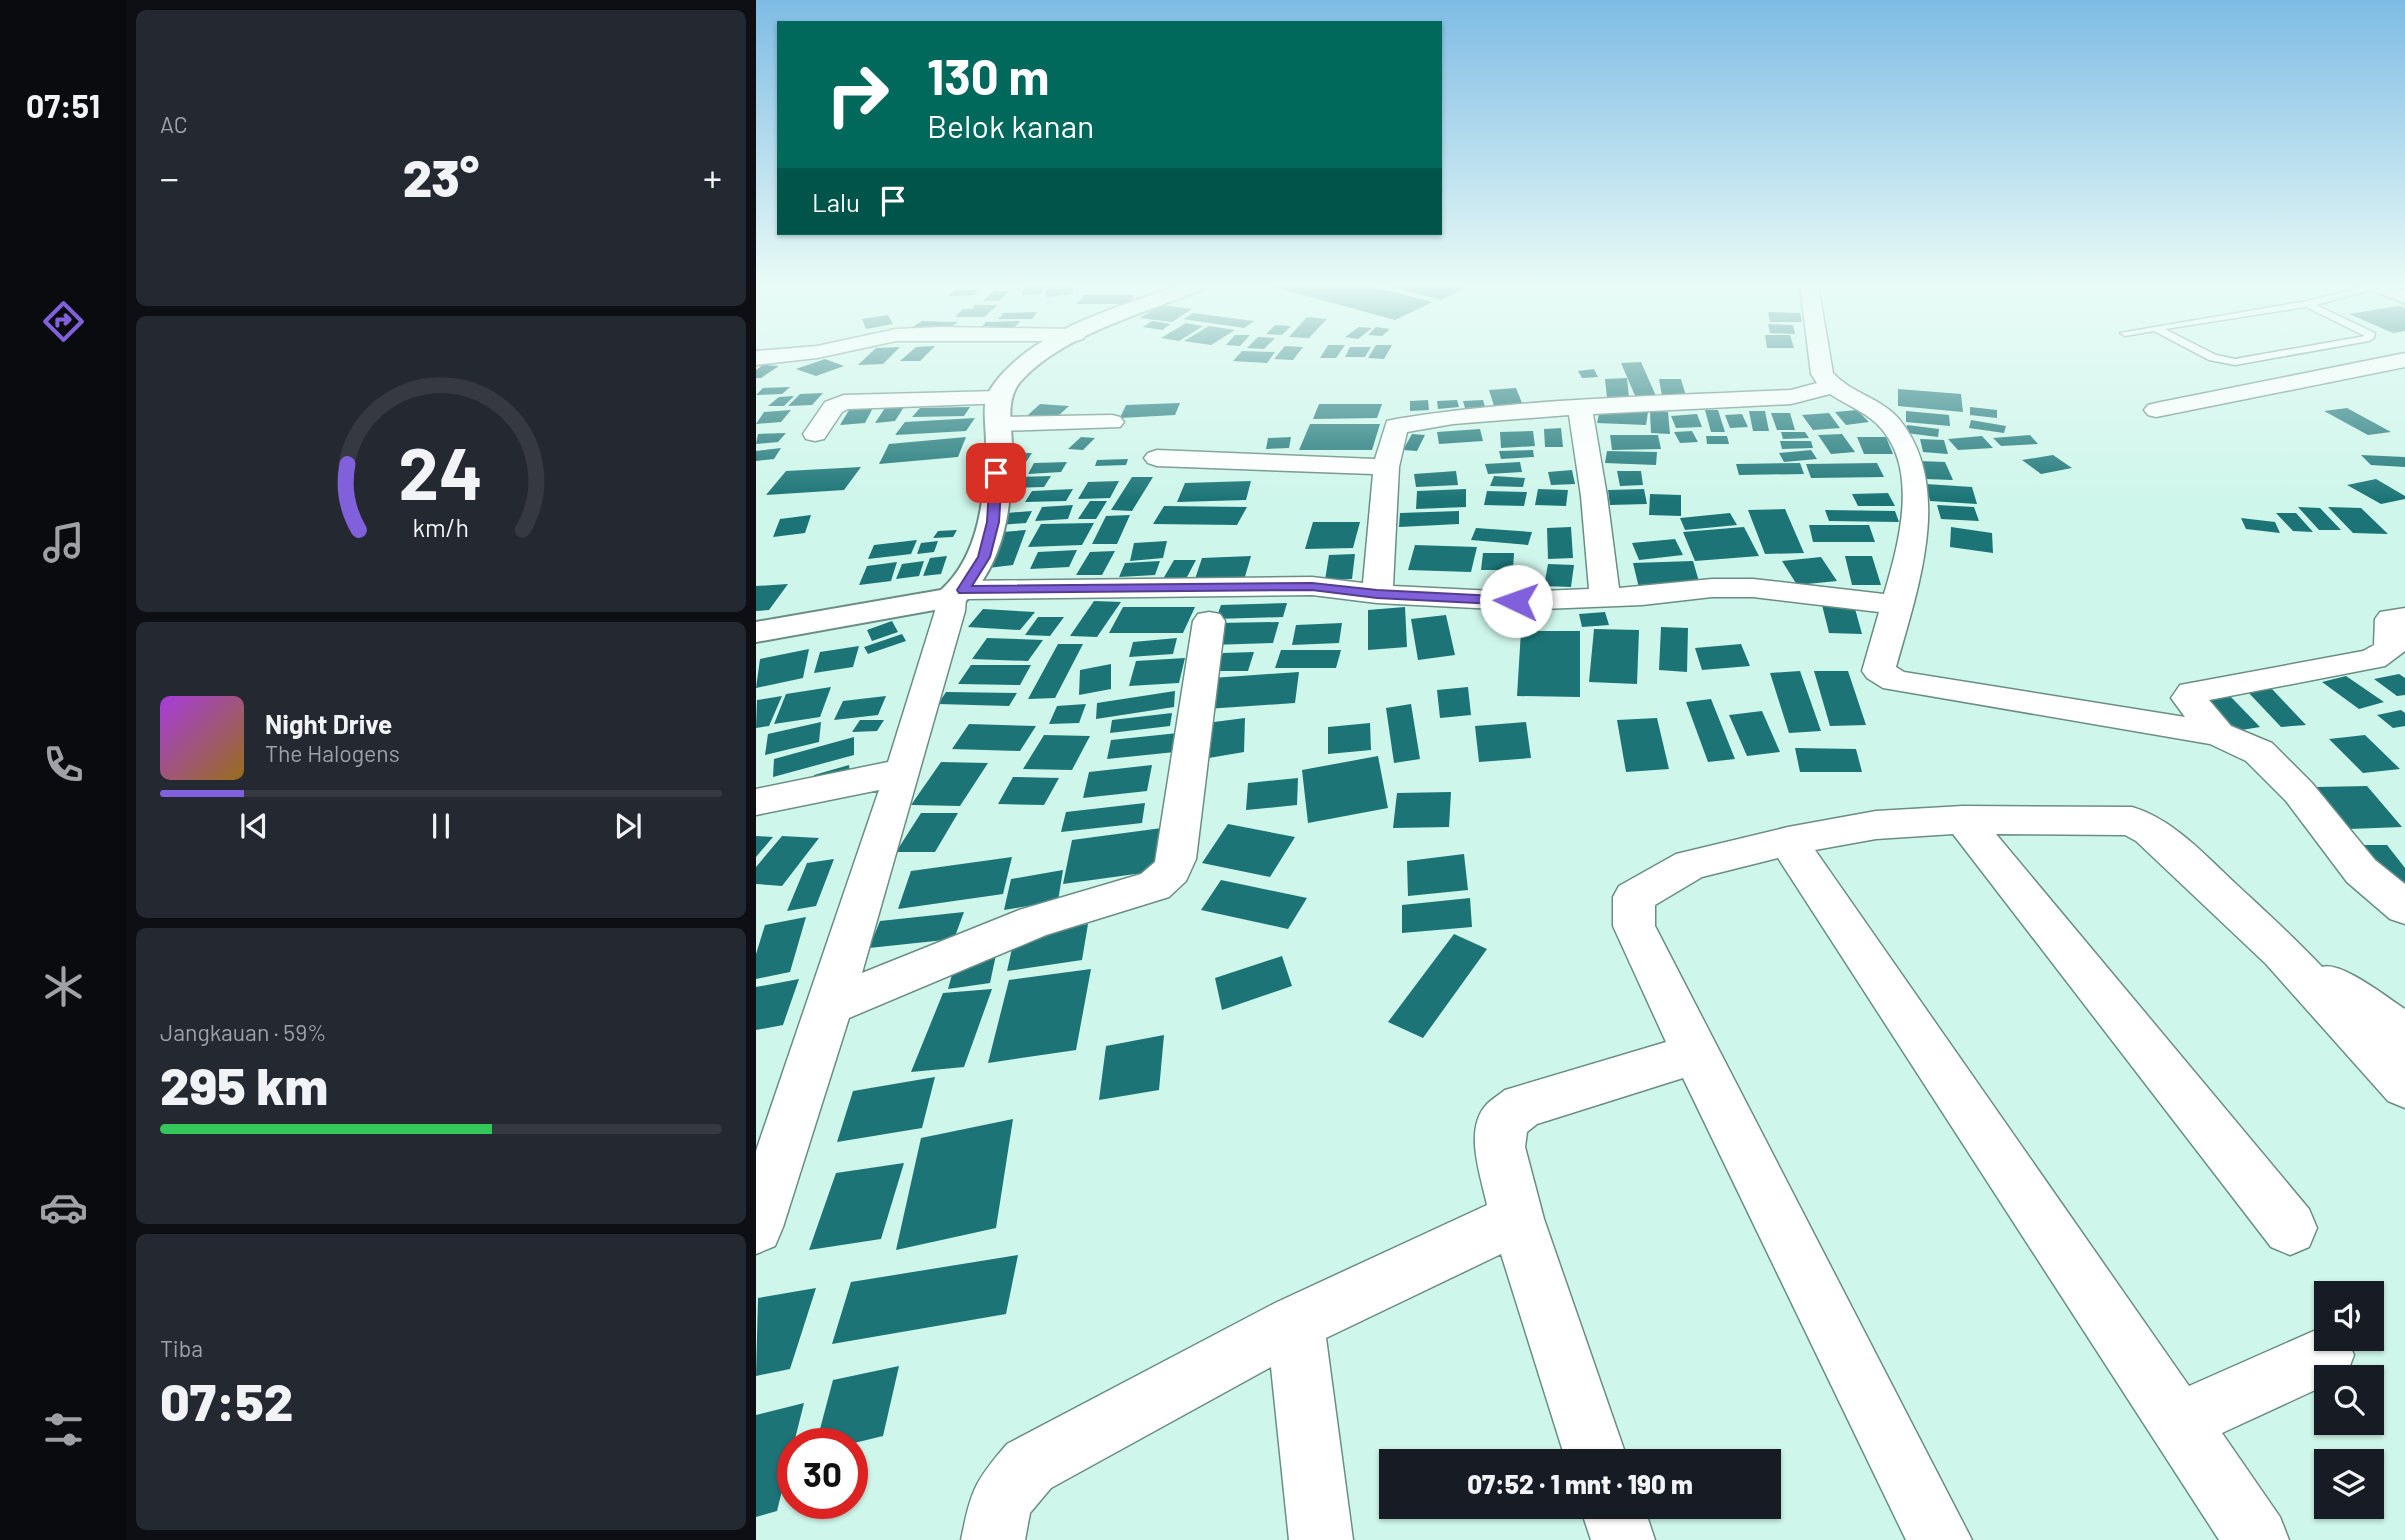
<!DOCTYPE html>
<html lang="id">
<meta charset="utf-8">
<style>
:root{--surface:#171b24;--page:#242831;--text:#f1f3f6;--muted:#9ea1a6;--line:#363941;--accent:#8060db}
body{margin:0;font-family:Barlow,sans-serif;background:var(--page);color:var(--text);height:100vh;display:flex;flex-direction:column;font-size:26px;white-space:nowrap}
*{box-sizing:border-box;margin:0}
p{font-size:23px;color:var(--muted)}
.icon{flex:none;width:38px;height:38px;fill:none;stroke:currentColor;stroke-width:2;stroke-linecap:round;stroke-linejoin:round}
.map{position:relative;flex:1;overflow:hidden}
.side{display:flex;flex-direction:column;gap:10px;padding:10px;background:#0d0f14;width:630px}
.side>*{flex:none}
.guide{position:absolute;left:21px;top:21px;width:665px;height:214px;border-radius:0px;box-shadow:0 2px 5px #0004;background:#00695c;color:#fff;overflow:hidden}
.tools{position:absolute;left:1558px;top:1281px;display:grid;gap:14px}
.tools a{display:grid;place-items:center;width:70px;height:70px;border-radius:0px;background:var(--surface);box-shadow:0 2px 5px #0004;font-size:35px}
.speed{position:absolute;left:21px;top:1428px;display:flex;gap:14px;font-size:35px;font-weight:700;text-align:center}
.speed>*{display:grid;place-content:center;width:91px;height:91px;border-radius:50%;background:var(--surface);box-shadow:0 2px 5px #0004;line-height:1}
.speed .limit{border:10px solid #d22;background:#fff;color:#111}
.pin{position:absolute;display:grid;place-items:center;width:60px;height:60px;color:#fff;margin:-30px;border-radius:14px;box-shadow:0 4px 10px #0006}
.me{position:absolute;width:77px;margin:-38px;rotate:273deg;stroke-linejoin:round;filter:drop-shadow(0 0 5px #0008)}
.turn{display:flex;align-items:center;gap:24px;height:147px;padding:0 35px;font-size:32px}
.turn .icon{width:91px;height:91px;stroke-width:2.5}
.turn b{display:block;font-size:49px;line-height:60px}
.then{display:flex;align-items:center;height:66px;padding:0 35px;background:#0003;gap:14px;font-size:26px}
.big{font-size:52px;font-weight:800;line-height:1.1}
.side .widget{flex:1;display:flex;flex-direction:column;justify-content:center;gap:10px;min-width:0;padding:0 24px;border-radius:10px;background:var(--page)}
.side .dial{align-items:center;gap:0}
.dial svg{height:182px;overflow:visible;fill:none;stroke:var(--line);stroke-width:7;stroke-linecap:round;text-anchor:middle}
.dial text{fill:var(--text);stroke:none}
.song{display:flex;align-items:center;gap:21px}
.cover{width:84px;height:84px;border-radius:10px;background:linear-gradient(135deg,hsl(280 70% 55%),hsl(40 70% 35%))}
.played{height:7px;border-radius:4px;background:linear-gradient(90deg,var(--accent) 15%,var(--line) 15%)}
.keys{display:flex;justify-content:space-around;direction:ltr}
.heat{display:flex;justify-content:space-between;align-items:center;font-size:38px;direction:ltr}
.charge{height:10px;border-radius:5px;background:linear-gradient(90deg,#34c759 59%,var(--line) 0)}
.trip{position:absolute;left:623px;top:1449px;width:402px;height:70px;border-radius:0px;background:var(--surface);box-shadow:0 2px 5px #0004;font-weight:800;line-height:70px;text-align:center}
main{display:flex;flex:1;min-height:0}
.tab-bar{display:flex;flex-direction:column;width:126px;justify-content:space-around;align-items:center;background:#090b0e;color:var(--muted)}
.tab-bar .icon{width:49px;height:49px}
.tab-bar .current{color:var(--accent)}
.tab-bar b{font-size:32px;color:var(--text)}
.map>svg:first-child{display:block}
</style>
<main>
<nav class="tab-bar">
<b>07:51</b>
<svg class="icon current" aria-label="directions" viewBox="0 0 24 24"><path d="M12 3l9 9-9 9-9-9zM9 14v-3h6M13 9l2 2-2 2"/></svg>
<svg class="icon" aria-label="music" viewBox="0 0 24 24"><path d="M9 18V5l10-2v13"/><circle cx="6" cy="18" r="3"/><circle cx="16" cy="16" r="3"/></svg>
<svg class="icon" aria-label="phone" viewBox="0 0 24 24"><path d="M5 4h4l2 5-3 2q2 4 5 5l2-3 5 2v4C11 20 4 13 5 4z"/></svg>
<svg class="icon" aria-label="climate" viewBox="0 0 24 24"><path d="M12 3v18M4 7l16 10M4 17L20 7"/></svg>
<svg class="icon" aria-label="car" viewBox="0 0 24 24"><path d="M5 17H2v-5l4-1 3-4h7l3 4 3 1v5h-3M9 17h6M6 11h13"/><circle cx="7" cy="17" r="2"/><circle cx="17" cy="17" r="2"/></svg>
<svg class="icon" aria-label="filters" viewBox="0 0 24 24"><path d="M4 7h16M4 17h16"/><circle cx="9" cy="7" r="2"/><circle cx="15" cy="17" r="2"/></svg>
</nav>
<section class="side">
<div class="widget"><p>AC</p>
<div class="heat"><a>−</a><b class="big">23°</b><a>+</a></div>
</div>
<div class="widget dial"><svg viewBox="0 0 100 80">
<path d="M14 69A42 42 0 1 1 86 69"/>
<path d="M14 69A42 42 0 0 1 9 40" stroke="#8060db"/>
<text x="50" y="56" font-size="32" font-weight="700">24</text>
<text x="50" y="72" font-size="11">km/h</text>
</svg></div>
<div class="widget">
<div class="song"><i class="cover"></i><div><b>Night Drive</b><p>The Halogens</p></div></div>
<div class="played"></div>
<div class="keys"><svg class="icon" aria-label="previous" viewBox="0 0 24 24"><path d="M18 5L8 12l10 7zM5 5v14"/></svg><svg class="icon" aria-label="pause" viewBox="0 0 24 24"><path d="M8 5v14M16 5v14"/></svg><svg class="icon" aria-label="next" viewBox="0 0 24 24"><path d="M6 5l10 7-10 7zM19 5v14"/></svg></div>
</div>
<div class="widget"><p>Jangkauan · 59%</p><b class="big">295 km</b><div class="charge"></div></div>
<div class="widget"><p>Tiba</p><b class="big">07:52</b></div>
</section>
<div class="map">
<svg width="1649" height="1540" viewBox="0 0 1649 1540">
<rect width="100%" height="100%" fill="#cff6ea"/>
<!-- building -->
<path fill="#1c7477" d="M316,285L317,294L290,297V286Z
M511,285H609L677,302L639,320Z
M629,285H714L685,300Z
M287,286L285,294L266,295L269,287Z
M199,290H223L217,295L192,296Z
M238,291H253L243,301H227Z
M329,295H379L370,304H320Z
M219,305H242L228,317H199L207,309H216Z
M405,305L436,309L416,322L384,318Z
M1643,306L1649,308V331L1637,333L1593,314Z
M281,312L276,319H242L248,313Z
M1012,312L1044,313L1046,322H1014Z
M437,313L498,321L488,328L427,319Z
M132,315L137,324L110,329L106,319Z
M551,317L571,319L553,338L533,337Z
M166,321L202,322L191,330L155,328Z
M264,321L256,330L222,331L230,322Z
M396,321L415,324L406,330L387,327Z
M430,323L447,326L423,341L405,338Z
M1012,324L1037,325L1039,334L1014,333Z
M519,325L535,326L526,335L510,334Z
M453,326L479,330L455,345L428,341Z
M603,327L616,328L602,339L589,337Z
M620,327L634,329L626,336L612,335Z
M479,335H494L484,346L470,345Z
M1009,335H1034L1038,348H1011Z
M502,337L519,338L508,349L491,348Z
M572,345H589L580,358H564Z
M620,345H636L628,359L612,358Z
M179,346L164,361H144L160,347Z
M529,346L547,347L537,360L518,359Z
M144,347L127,364L102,365L120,348Z
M594,347H615L609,357H589Z
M486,351L519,352L511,363L477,361Z
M69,359L88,366L60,376L40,369Z
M885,362L900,396L880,398L865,363Z
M7,365L23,366L5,378H0V370Z
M838,369L842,377L826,378L822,371Z
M871,378L873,397L851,398L849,379Z
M903,379H925L930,396H906Z
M34,387L26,394L0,395L7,388Z
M760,388L766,403L738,406L733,390Z
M1142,389L1205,394L1207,412L1142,406Z
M67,393L56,405L32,406L44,394Z
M38,396L28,406H12L23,397Z
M672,400L673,410L654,411V401Z
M701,400L703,407L682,409L681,401Z
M727,400L729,407L709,408L707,401Z
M424,403L419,415L364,418L370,405Z
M284,404L313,406L302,416L272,415Z
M563,404H626L621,418L557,419Z
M148,407L139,421L119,423L129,408Z
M214,407L208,416L156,417L164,408Z
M1214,407L1241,410V418L1214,415Z
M117,408L109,423L84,425L93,410Z
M1591,408L1635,432L1612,435L1568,411Z
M35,410L25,422L0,424L8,412Z
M844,410L892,412L890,425L841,423Z
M949,410H962L969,432H955Z
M1101,410L1113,422L1090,425L1079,412Z
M993,411H1009L1013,431H997Z
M1150,411L1193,415L1194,426L1150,422Z
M894,412H912L914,434L895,433Z
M1015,413H1034L1039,430H1021Z
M1073,413L1084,428L1057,430L1046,415Z
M941,414L946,427L920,428L915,416Z
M986,414L992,427L974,428L969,415Z
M219,418L210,431L139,435L149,422Z
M1215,420L1250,426L1248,433L1213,428Z
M554,424H624L616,450H543Z
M1151,425L1183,429L1182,437L1150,433Z
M805,428L807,447H789L788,429Z
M724,429L727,441L683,444L681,432Z
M777,431L779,446L745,448L744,432Z
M936,431L942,442L924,443L918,432Z
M1025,432H1049L1053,438L1027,439Z
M30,433L22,442L0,444L2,434Z
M656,434L669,435L661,451L647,450Z
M1086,434L1099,452L1075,454L1062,435Z
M854,435H902L905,449L856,450Z
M1274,435L1282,444L1245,446L1237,438Z
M950,436H971L973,444H951Z
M1226,436L1237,448L1202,450L1192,439Z
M210,437L202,457L123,464L133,444Z
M325,437L339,438L327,450L312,449Z
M535,437L533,448L510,449L512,438Z
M1101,437H1130L1137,454H1108Z
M1164,439L1188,440L1192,454L1167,452Z
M1024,441H1055L1057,448L1026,449Z
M25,448L18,459L0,461V451Z
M777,450L778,457L745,459L743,451Z
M1055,450L1061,459L1028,462L1023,453Z
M851,451L901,452L900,465L849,463Z
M249,453H276L270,462H243Z
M1297,455L1316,468L1285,474L1266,460Z
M1605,455L1649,457V467L1615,465Z
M372,459L370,465L339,466L341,460Z
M1163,461L1189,462L1197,480L1170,479Z
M311,462L305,472L272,474L278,463Z
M764,462L766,472L732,474L729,464Z
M1044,463L1048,474L983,475L980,464Z
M1121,463L1128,477L1055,478L1050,464Z
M105,467L88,490L10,495L30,471Z
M816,470L819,484L795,485L792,472Z
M700,471L702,485L660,487L658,474Z
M861,471H885L887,485L864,486Z
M295,476L288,487L254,488L262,477Z
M738,476L769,478L767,487L734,486Z
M376,477H397L376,511L355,510Z
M1620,479L1649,496V499L1625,504L1591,485Z
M363,481L354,498L322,499L332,482Z
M495,481L490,500L421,502L429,483Z
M1170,484L1216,487L1221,504L1174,501Z
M317,489L310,501L269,502L276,491Z
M710,489V507L660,509L661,491Z
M782,489L812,490L810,506L779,505Z
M888,489L891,504L854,505L852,490Z
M731,491L771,492L768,506L728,505Z
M1132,493L1139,506H1102L1096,494Z
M894,494L925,495V516L893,515Z
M334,501H351L340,519H322Z
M317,505L312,519L279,521L286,507Z
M1181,505L1218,507L1223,521L1185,519Z
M408,506L491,507L481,525L397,524Z
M1542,507L1564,508L1585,530H1563Z
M1572,507L1605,508L1632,534L1597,533Z
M1029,509L1048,553L1009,554L992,510Z
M1069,510L1139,511L1143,522L1073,521Z
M276,511L270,523L244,525L251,513Z
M703,511V524L643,527L644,513Z
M974,513L981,525L929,530L924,518Z
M1520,513H1540L1557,532L1537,531Z
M55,515L49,533L17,537L24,519Z
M374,515L361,544H336L350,516Z
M1485,518L1519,522L1524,533L1490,529Z
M557,522H604L597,548L549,549Z
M338,523L326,545L272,547L285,524Z
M1053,525H1113L1119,542H1057Z
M815,527L817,558L792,559L791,528Z
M988,527L1003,556L939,561L927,532Z
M1195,527L1236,533L1237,553L1194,547Z
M720,528L776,532L772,545L715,540Z
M201,530L197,537L177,538L182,531Z
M270,530L257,565L232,568L246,532Z
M919,539L927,555L883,560L876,543Z
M161,540L155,554L112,559L118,545Z
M182,541L178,552L161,554L165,543Z
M411,541L407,558L374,561L378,543Z
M659,545L721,547L715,572L652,570Z
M321,550L313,567L274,569L282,552Z
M359,551L346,575H320L334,552Z
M727,553H758L757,570H725Z
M599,554L596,579L569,580L573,555Z
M191,556L185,574L167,576L174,558Z
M495,556L488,580L438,582L446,558Z
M1089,556H1116L1125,585H1096Z
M1065,557L1081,581L1041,585L1026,561Z
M418,560H440L430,579H407Z
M168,561L163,576L140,579L146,564Z
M404,561L399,575L363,577L369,563Z
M937,561L944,585L883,588L877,563Z
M141,562L135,581L103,585L111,566Z
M792,564L818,565L815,587L788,586Z
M785,575L786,587L738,589V577Z
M32,584L13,610L0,611V586Z
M338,601L365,602L341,637L314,636Z
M531,603L527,617L460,619L465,605Z
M1066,605H1098L1106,634L1073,633Z
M367,607H439L427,633H353Z
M649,607L651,647L612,650V610Z
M227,609L279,612L264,630L212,627Z
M849,612L853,625L826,627L823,614Z
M690,615L699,655L662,660L655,619Z
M282,617H308L294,636L269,635Z
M136,621L142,632L116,641L111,630Z
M523,622L517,643L455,645L462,623Z
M586,623L583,643L536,645L540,625Z
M905,627L932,628L931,672L903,670Z
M838,629L883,630L881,684L833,682Z
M765,631H824V697L761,696Z
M146,634L150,641L112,654L108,647Z
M231,638L287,640L272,661L216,659Z
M421,638L417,654L373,657L377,642Z
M302,644H327L299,698L272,699Z
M985,644L994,666L946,670L939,648Z
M103,646L97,667L58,673L64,652Z
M53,649L47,678L0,688L4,659Z
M525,650H585L580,668H519Z
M498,652L492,671H460L467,653Z
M429,658L423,683L373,686L380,661Z
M355,664V689L323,695L324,670Z
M215,665H275L264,685L202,684Z
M1044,671L1065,731L1033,733L1014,673Z
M1058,671H1092L1110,725L1074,726Z
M543,672L539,703L450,709L456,678Z
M1643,674L1649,678V695L1641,696L1618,679Z
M1590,676L1628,702L1603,709L1566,682Z
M75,687L64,717L18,724L30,694Z
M712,687L715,715L684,718L681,690Z
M1516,689L1550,725L1525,727L1491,691Z
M419,691L418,707L340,719L341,703Z
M190,692L261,693L253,706L182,704Z
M26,696L13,726L0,728L1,700Z
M130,696L122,715L78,720L87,701Z
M1475,697L1504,727L1473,732L1443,701Z
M955,699L979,759L952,762L930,702Z
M330,704L323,723L293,724L301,706Z
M655,704L664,759L638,763L630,708Z
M1645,710L1649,713V726L1637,728L1621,715Z
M1006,711L1024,752L991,756L973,715Z
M416,713L414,726L354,733L356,720Z
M489,718L488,752L447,759L450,723Z
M901,718L913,769L870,772L861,720Z
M104,720H128L121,731L96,732Z
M65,722L63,742L9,755L12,734Z
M770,722L775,758L723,762L719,726Z
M614,723L615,750L572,754V727Z
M213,724L280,726L264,751L196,749Z
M422,733L419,752L351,759L355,740Z
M288,735L334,736L316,770L267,769Z
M1609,735L1644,769L1607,773L1573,739Z
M98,737V755L17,777L18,759Z
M1039,748L1100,749L1106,772H1044Z
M622,756L632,808L552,823L546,770Z
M185,762L232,763L204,806L155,805Z
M93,765L94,775L58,785V775Z
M396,765L391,791L327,798L333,772Z
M257,777L303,778L288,805L242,804Z
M542,778L541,805L490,810L492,783Z
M1611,786L1646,827L1593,829L1560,787Z
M695,792L693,827L637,828L641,793Z
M389,803L386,823L305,832L310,812Z
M165,813H202L179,852H140Z
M472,824L539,837L514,877L446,863Z
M406,828L401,871L307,884L316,840Z
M0,836L17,837L0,857Z
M26,836L63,838L26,886L0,884V867Z
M1606,845H1631L1649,868V888H1638Z
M708,854L712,890L652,896L651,861Z
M256,857L247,894L142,909L155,871Z
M78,859L60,906L31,911L51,863Z
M307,870L302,901L248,910L255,879Z
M465,880L551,898L532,929L445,910Z
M714,898L716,927L646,933V905Z
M208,912L198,939L113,948L124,921Z
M50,917L34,972L0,979V954L9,925Z
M332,924L326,960L251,971L259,935Z
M698,934L731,949L667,1038L632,1022Z
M241,950L234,983L192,989L201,956Z
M526,956L536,986L466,1010L459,978Z
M335,969L320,1050L232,1063L253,980Z
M43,979L27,1025L0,1030V987Z
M236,989L208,1067L155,1072L187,993Z
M408,1035L403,1090L343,1100L350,1046Z
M179,1077L166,1128L81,1142L97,1091Z
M257,1119L240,1228L140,1250L165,1138Z
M148,1163L125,1239L53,1250L80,1173Z
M262,1255L250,1314L76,1344L95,1282Z
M60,1288L34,1369L0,1376L2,1298Z
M143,1366L127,1436L94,1444H60L77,1380Z
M48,1403L21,1511L0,1517V1415Z"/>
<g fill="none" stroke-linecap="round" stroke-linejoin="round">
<defs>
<path id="lane" d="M1616,285L1628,286L1560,305L1619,333L1618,338L1613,341L1479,365L1453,360L1398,331L1369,336L1364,333L1551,301ZM1550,307L1609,336L1479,359L1460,355L1409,329Z"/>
<path id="street" d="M1044,285H1062L1077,373C1095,393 1125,398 1143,419C1199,487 1161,591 1140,667L1148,672L1429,717L1415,698L1424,685L1607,651L1618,645L1619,619L1624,612L1649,608V651L1629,666L1453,700L1475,726L1516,743L1556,783L1619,860L1649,884V924L1634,919L1591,882L1530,801L1490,761L1454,744L1127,688L1111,678L1106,671L1123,612L997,597H956L886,605L759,610L621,603L556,595L210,599L209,611L106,973L263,910L385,874L399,862L437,621L442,614L453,612L464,614L469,621L440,859L430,881L413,897L290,935L93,1018L27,1227L19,1246L0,1254V1151L123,790L0,815V789L132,762L179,611C180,593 190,585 207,581L556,577L607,583L617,474L401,466L392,463L388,458L392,453L401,450L619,459L631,421L640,419C770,398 903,396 1035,390L1061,383L1055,374ZM1074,394C1089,404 1107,411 1120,423C1165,466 1143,543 1128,594L997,579H956L863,588L851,496L837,414L1035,404ZM813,415L825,496L833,589L759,592L637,586L643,467L651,432L697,424Z
M184,327L320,329L327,331L330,335L327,339L320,341H140L61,358L0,365V351L61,346L140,329Z
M1649,353V367L1400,417L1392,415L1388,410L1392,405L1400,403Z
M242,391L250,393L254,398L250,403L92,409L86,412L68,439L59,441L50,439L47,434L69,402L88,395Z
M356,415L364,417L368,422L364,427L243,431L234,429L231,424L234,419L243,417Z
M1207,806L1376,807C1417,819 1449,855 1480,884C1509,911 1539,938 1566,967C1584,960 1632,998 1649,1009V1108L1632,1101L1510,964L1380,841L1369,835L1240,834L1553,1209L1561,1228L1553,1247L1534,1255L1515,1247L1197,834L1120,839L1059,850L1433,1386L1569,1326L1570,1339H1591L1598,1355L1590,1376L1570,1377V1385L1466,1433L1524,1517L1533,1540H1463L1022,858L946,877L899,905V926L1216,1540H1150L927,1078L781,1124L771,1132L769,1147L788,1219L872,1461H810L745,1254L570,1338L597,1540H533L515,1367L295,1488L274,1513L269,1540H205C215,1491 218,1482 251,1444L519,1303L731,1205C725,1176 707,1129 731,1104C736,1099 743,1095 749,1090L910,1042L857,926V897L863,886L920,854L1032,827L1120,811Z
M824,1507H888L899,1540H835Z"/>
<path id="secondary" d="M423,285H451L448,289C391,312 305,335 264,382C249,400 256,426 256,448C256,506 250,563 206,605L0,642V622L185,590C225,554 229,493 230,442C230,429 227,411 230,399C232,391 242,378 248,372C292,325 365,307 423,285Z
M1610,285H1637L1649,290V303L1613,289Z"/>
</defs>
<!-- lane casing -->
<use href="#lane" stroke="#6b8e84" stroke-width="3"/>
<!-- street casing -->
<use href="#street" stroke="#6b8e84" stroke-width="3"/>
<!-- secondary casing -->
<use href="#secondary" stroke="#6b8e84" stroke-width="4"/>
<!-- lane -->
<use href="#lane" fill="#fff" fill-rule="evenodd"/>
<!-- street -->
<use href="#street" fill="#fff" fill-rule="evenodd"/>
<!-- secondary -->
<use href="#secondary" fill="#fff" fill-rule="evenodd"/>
</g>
<!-- sky -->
<linearGradient id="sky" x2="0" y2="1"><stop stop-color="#7ebbe4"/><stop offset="0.57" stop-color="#e9fbf6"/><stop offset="1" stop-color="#e9fbf6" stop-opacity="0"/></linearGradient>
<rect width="1649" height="500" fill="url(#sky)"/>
<!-- route -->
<path fill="#8060db" stroke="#533e8e" stroke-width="2" d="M240,470L246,473L243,522L234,557L216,586L556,583L621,590L760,597L766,601L760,605L621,598L556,590L203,593L201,590L222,557L231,522L234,473Z"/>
</svg>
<div class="tools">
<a><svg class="icon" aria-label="sound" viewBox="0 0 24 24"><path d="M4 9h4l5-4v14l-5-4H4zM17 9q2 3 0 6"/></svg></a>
<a><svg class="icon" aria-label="search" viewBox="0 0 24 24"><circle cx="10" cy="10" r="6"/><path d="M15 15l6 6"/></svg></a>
<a><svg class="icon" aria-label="layers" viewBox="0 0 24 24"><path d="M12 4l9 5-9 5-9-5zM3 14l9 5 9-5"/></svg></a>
</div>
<div class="speed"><div class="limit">30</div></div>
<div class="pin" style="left:240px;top:473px;background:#d93025"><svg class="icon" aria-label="arrive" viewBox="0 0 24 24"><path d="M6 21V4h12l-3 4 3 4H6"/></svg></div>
<svg class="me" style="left:760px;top:601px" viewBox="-20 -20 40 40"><circle r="19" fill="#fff"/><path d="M0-13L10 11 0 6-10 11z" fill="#8060db"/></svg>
<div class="trip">07:52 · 1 mnt · 190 m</div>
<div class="guide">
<div class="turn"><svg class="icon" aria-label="right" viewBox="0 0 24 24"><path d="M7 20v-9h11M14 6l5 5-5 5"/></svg><div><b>130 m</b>Belok kanan</div></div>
<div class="then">Lalu<svg class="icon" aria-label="arrive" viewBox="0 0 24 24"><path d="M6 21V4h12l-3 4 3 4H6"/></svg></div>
</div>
</div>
</main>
